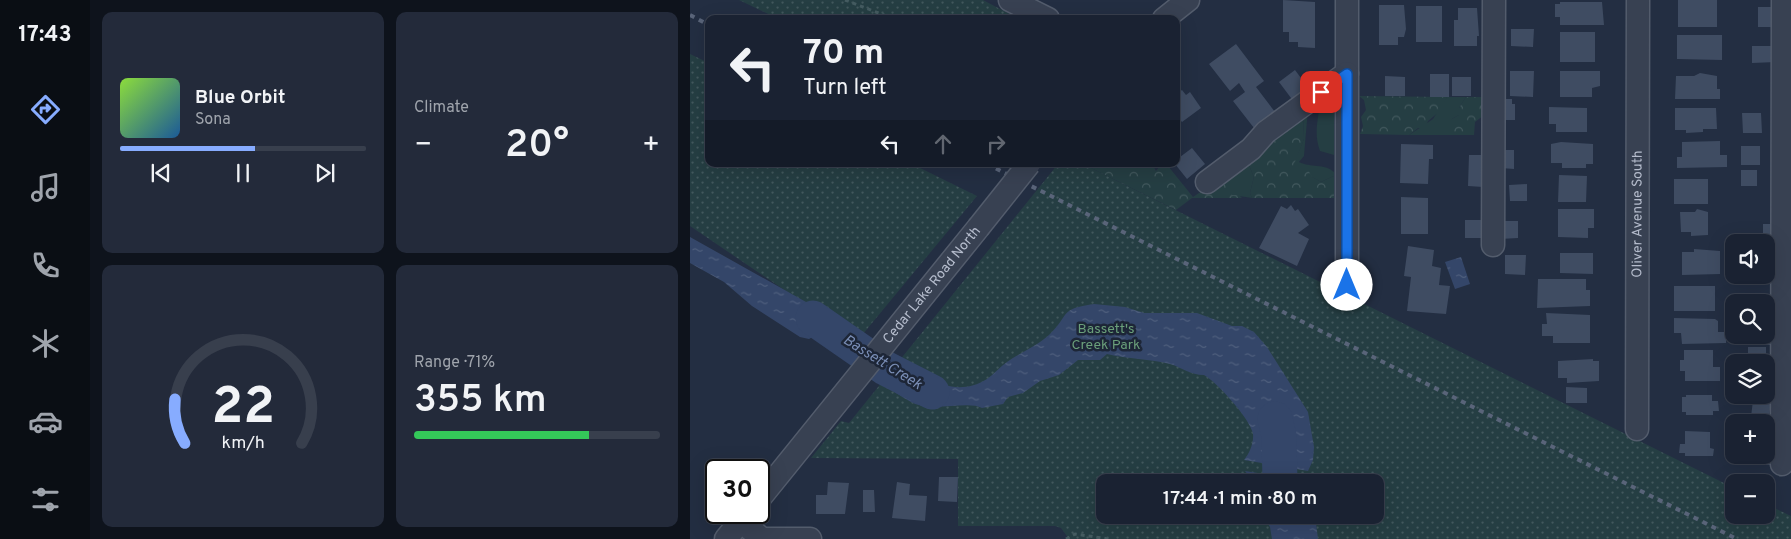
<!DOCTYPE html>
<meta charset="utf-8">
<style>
:root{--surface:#1a2232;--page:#232a3a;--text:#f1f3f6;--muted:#9fa4ac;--line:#383f4d;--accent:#87acff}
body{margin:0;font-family:Overpass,sans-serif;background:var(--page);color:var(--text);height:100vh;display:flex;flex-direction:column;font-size:19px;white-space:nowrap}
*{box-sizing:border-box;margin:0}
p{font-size:16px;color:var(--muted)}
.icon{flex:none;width:28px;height:28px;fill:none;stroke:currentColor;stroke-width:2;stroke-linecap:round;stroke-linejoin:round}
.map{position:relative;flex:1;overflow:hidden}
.sheet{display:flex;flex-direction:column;gap:12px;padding:12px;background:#0e131c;width:600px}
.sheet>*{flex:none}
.top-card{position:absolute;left:15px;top:15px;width:475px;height:152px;border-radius:10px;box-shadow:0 5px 20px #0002,0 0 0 1px var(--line);background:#1a2232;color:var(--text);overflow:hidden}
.buttons{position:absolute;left:1035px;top:234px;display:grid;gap:10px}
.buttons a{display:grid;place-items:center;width:50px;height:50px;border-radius:10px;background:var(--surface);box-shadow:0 5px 20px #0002,0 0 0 1px var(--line);font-size:25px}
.speed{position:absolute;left:15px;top:459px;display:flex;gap:10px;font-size:25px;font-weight:700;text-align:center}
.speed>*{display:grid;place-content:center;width:65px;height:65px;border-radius:50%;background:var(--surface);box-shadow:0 5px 20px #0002,0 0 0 1px var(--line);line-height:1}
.speed .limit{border:2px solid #111;border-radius:8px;background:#fff;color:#111}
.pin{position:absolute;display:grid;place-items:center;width:42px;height:42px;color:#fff;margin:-21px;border-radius:10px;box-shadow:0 2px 8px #0006}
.me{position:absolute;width:55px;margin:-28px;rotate:0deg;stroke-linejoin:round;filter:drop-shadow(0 0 4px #0008)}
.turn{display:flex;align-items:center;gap:18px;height:105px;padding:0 15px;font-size:22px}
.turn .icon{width:65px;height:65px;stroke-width:2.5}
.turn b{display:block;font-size:35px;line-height:42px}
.lanes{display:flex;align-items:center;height:48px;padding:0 15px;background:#0003;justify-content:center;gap:25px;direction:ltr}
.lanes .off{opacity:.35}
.big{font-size:38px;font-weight:600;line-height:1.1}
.sheet .card{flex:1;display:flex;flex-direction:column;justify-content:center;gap:8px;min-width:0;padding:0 18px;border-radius:10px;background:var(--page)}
.sheet .dial{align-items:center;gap:0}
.dial svg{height:130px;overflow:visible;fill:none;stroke:var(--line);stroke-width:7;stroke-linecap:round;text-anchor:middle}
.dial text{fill:var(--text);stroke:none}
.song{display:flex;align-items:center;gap:15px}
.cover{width:60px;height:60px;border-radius:8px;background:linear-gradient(135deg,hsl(90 70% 55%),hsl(210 70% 35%))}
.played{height:5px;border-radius:2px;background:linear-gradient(90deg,var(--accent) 55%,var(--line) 55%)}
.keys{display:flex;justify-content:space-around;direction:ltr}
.heat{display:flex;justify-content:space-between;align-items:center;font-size:28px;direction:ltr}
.charge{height:8px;border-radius:4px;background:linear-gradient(90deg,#34c759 71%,var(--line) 0)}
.sheet .tiles{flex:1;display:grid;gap:12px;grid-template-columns:repeat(2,1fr)}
.trip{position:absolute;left:406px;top:474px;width:288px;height:50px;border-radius:10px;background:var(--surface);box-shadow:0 5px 20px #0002,0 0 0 1px var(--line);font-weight:600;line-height:50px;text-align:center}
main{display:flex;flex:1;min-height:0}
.tabs{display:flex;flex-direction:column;width:90px;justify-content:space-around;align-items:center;background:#0a0e14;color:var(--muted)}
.tabs .icon{width:35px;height:35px}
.tabs .on{color:var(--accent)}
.tabs b{font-size:22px;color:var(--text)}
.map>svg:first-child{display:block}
</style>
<main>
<nav class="tabs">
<b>17:43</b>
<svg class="icon on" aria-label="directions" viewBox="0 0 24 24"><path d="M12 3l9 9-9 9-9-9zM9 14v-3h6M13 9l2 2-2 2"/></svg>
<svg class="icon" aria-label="music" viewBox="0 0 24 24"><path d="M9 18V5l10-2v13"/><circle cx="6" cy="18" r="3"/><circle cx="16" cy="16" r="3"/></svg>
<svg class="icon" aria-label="phone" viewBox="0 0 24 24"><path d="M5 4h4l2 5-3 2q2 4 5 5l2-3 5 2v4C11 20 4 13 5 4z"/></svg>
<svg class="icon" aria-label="climate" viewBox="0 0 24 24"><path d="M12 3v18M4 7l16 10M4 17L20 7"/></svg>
<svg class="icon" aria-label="car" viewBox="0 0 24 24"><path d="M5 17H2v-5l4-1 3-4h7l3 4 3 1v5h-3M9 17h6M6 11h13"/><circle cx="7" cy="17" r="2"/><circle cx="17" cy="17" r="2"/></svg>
<svg class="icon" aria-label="filters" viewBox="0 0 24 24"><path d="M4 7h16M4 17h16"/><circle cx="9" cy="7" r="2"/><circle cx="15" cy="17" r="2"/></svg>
</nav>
<section class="sheet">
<div class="tiles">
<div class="card">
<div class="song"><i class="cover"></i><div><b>Blue Orbit</b><p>Sona</p></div></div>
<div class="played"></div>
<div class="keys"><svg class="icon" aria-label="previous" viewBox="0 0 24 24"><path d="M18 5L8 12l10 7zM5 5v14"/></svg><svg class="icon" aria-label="pause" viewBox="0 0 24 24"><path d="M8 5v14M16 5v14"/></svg><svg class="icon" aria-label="next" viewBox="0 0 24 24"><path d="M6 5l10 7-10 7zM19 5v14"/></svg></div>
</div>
<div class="card"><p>Climate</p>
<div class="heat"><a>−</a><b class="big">20°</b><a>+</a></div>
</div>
<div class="card dial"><svg viewBox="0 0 100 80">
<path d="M14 69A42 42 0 1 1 86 69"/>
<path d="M14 69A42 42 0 0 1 8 42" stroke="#87acff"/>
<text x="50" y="56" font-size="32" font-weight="700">22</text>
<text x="50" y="72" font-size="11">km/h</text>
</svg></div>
<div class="card"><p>Range · 71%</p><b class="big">355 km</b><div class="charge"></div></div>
</div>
</section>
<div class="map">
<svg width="1101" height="539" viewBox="0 0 1101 539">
<defs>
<pattern id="forest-crowns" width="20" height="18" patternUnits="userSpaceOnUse" patternTransform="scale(1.25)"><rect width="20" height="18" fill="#253e43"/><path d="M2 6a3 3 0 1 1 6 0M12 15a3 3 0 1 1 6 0" fill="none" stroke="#42585d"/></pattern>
<pattern id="park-dots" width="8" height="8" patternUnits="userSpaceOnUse" patternTransform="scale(1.25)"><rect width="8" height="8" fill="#253e43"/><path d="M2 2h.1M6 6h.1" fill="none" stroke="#42585d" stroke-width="1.8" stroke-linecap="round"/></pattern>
<pattern id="water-ripples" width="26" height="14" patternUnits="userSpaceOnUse" patternTransform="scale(1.25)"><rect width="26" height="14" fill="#344669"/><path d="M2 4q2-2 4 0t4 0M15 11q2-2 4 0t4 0" fill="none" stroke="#4f5f7d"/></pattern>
</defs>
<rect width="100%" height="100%" fill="#232e42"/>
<!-- green -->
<path fill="#253e43" d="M644,91V155L630,151C623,132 629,119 630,99Z
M757,97H776L769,108V115L762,119L761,135H719L743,119Z
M618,109L614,156L609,162C621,168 634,163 644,172V176L631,182L602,167L614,139L613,112Z
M567,148L569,158L559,165L564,177L560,193L562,198L542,195L533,183Z"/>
<!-- forest -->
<path fill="url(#forest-crowns)" d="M669,96L757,97L750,111L738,121L735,128H728L719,135L670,134L673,126L671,117L676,110L674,100Z
M776,97H792L798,101V112L785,122L784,135H761L758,127L762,119L769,115V108Z
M613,112L614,139L603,167L618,170L622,177L631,182L644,176V198H562L560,193L564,177L559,165L569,158L567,148Z
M393,164H462L466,171L470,166H478L503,197L512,191L533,183L540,187L542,195H549L552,198H502L486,210Z"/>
<!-- park -->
<path fill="url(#park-dots)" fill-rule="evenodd" d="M49,0H293L329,19H89Z
M0,54L19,63V164H222L287,196L168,340L0,226Z
M368,164H393L1044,488V515H1076V504L1101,516V539H379L371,528L365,526H268V459L121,458L151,421L159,423ZM415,482H685V515H415Z"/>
<!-- water -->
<path fill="url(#water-ripples)" d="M0,237L173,334L153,359L124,336L119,339L110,337L62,306L34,282L0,263Z
M771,257L780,284L765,289L755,262Z
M404,304L435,307L454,313H507L542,326H552L564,332L577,347L618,412L624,447L623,460L618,471L554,460C559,454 564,443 563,434C561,420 527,382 514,375C500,375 493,368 480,364C460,359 438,359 417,354L410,360H388L369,375L350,381L333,393L318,397L313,404L292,408C278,400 240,413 221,402C211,397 201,389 191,383L208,362C236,378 265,399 297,379C304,374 310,367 317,362C331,352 347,346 359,335C381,314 368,309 404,304Z
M555,471L618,481V482H558L559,476Z
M565,515H625L628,539H582L580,527L575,519L569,520Z"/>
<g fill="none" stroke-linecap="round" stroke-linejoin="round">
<!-- river -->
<path stroke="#344669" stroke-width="35" d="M123,318L195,368L242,392
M585,419L589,436L590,482"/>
</g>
<!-- building -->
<path fill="#3f4c62" d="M593,0L625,2V48L608,47V42H599V32H593Z
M988,0H1027V27H988Z
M870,2H912L914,25H870V17H865V4H870Z
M689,5H714L716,29L714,37H708V45H689Z
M726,6H752V42H726Z
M1068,7H1086V27H1068Z
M768,8H787L789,36H787V46H764V20H768Z
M821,29H844L843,47L821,46Z
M870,32H905V62H870Z
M987,35H1032V60L987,59Z
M546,44L574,81L566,87L585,112L564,128L543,101L555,92L549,83L540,91L519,64Z
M1062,46H1086V62L1062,63Z
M605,70L620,90L604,102L589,82Z
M820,71H844L843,97L820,96Z
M870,71H910V86L902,88V97H870Z
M1010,73L1027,76V89H1030V99H985L986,76H1004Z
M740,74H759V97H740Z
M695,76L715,77V96H695Z
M762,77H781V96H762Z
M492,90L496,95L500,92L511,108L492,122L486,115V94Z
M809,99H822V104H825V120H809Z
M859,107L897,108V132H866V124H859Z
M985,108H1026L1027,129H1013V132L996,133V130H985Z
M1052,113H1071L1072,133H1053Z
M1030,141V155H1037V167L987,168V157H992V142Z
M871,142L903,144V164H896V168H872V163H861V144Z
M711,144L743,145V159H739L738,184L710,183Z
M1051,146H1070V165H1051Z
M502,148L515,164L497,179L485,164L486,160Z
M811,150H824V169L811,168Z
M779,155H794L793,187L778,186Z
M1051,170H1067V186H1051Z
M869,175L897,176L896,202H868Z
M984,179H1018V204H984Z
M837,184V201H820L819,185Z
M711,197L738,198V234H711Z
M601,205L605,211L608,209L619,225L608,233L619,239L607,266L569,248L591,206L597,209Z
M868,209H904V228H898V238L868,237Z
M1007,209L1018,212V235L1001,236V232H991L990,212H1005Z
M775,220H794V238H775Z
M810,221H828V238L810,239Z
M1073,224H1087V241H1073Z
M718,246L744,250L742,266L751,268L749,285L760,286L756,314L717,311L721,277L714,276Z
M1004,249L1030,251V274L992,275V252H1004Z
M870,253H903V274L870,273Z
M815,255H836L835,275L815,274Z
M848,279H896V290H900V306L847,308Z
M984,286H1025V311H984Z
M856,313L900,315V343H863V336H852V324H857Z
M1076,314H1082V345H1058V335H1076Z
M984,318L1025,319L1028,321V332H1036V343L992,344L991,333H984Z
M1058,347H1076V362H1058Z
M994,350H1023V367H1030V381H995V371H990V360H994Z
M903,359V361H909V381L877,383V378H868V361Z
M876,387L897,388V403H876Z
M996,395H1022V401H1028L1029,411H1023V415H996V412H992V397H996Z
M1063,400L1081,401L1079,418L1061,417Z
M995,431L1020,432V448L1024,449L1023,456H995V453H989L990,444H995Z
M1080,445H1086V465H1076V451H1080Z
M249,477H268L267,502L248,501Z
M138,482L159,483L155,514H126V495H137Z
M207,482L220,484L219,495L237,496L235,521L202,518Z
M173,490H184L185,512H173Z"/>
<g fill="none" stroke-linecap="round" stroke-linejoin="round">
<defs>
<g id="minor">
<path d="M320,0L358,19"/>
<path d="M657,0V285"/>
<path d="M474,19L498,0"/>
<path d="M517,182L561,149L576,132L657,73"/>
<path d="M803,245L804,0"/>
<path id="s1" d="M947,429L948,0"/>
<path d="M1092,464L1093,0"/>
<path id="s2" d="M69,499L288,228"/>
<path d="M51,521L72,539H120"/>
<path d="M36,539L58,512"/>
</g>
</defs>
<!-- minor casing -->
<use href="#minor" stroke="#535c6c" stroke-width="25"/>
<!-- path -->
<path stroke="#445b60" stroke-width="3" stroke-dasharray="4 4" stroke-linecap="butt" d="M155,0L204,19
M376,539L385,534L419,539"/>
<!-- minor -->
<use href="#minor" stroke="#384152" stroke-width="22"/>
<!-- rail -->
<path stroke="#596479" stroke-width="4" stroke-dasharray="5 5" stroke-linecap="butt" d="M0,15L19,25
M297,164L1047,539"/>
<defs>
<path id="minor-bridge" d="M288,228L339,164"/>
</defs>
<!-- minor-bridge casing -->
<use href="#minor-bridge" stroke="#535c6c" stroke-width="25" stroke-linecap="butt"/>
<!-- minor-bridge -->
<use href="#minor-bridge" stroke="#384152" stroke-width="22"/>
</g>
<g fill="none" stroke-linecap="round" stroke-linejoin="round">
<defs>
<path id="route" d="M631,92L657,74V285"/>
</defs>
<!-- route casing -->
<use href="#route" stroke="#114b97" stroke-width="12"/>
<!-- route -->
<use href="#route" stroke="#1a73e8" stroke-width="9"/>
</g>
<g text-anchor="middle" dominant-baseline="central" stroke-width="5" stroke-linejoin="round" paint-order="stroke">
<!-- street labels -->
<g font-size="14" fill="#b5bccc" stroke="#1d2637">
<text stroke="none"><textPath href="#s1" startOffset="215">Oliver Avenue South</textPath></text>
<text stroke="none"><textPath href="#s2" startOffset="275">Cedar Lake Road North</textPath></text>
</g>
<!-- park labels -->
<g font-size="14" fill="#6a9f7a" stroke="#1d2637">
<text x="416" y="329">Bassett's<tspan x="416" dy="16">Creek Park</tspan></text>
</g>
<!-- water labels -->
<g font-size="15" font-style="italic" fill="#7a8eb6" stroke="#1d2637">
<text transform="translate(192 363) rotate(32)">Bassett Creek</text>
</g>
</g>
</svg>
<div class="buttons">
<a><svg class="icon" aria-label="sound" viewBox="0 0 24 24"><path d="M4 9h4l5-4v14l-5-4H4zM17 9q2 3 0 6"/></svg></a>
<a><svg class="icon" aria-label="search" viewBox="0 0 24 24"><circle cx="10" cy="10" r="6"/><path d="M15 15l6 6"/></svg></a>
<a><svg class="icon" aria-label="layers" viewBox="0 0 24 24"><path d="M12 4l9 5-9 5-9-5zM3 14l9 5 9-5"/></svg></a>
<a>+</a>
<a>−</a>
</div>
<div class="speed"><div class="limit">30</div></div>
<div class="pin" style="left:631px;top:92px;background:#d93025"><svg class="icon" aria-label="arrive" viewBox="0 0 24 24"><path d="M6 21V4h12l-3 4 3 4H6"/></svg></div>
<svg class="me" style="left:657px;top:285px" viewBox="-20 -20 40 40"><circle r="19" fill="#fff"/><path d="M0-13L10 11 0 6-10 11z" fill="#1a73e8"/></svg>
<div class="trip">17:44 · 1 min · 80 m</div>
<div class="top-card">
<div class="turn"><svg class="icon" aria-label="left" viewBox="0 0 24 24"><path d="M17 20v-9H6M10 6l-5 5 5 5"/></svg><div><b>70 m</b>Turn left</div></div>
<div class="lanes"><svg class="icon" aria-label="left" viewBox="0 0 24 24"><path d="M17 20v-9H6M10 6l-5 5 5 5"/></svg><svg class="icon off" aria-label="ahead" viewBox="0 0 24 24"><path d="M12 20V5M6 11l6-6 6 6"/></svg><svg class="icon off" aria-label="right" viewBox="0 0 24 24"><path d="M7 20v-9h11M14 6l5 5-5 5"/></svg></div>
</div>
</div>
</main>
